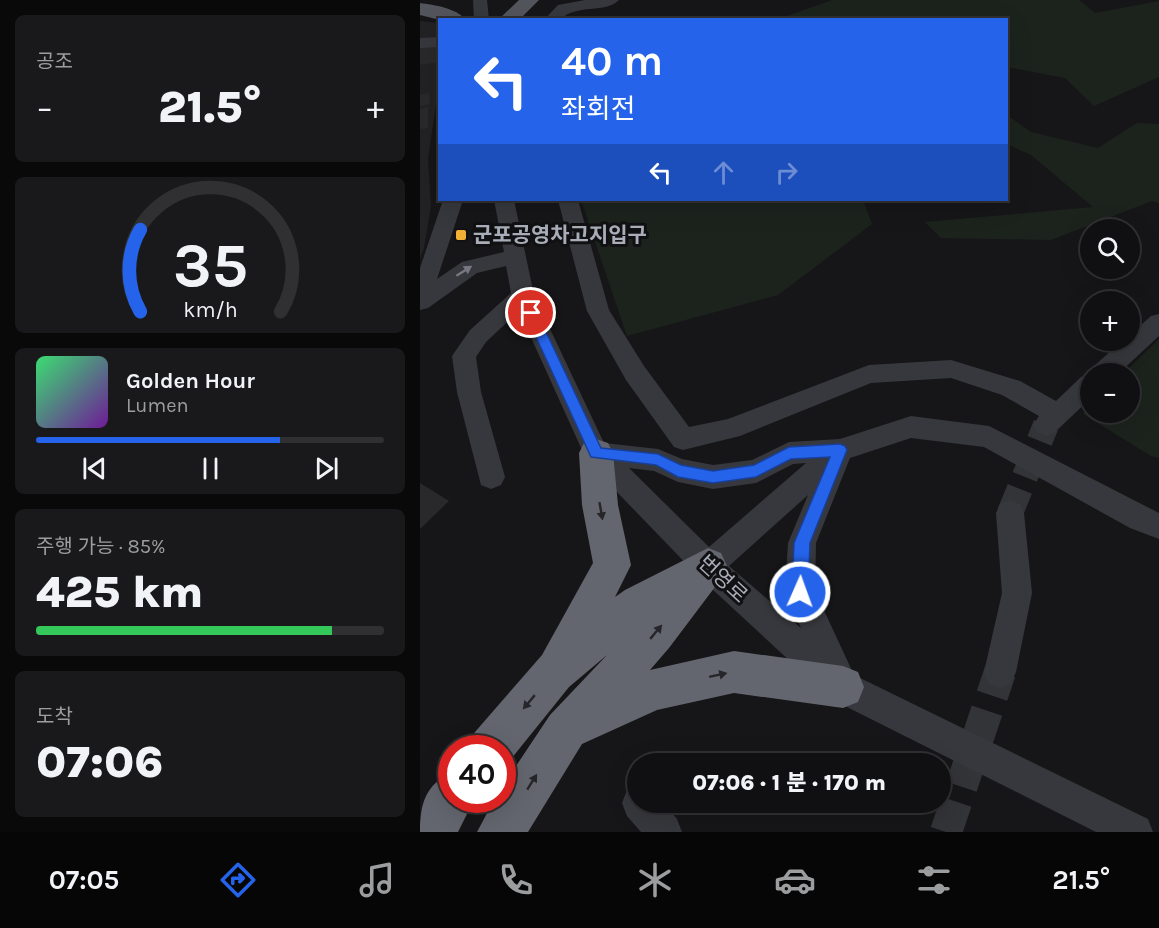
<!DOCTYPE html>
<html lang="ko">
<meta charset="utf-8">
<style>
:root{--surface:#101012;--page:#19191b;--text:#f1f3f6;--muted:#9c9d9f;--line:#303032;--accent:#2563eb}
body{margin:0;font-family:Karla,"Noto Sans KR",sans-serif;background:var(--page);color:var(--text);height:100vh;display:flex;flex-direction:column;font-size:22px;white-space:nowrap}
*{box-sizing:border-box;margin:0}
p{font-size:20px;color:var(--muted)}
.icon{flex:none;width:33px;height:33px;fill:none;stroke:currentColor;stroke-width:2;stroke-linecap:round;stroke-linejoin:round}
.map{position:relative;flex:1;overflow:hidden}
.sheet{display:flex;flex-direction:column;gap:15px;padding:15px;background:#09090a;width:420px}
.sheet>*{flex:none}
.banner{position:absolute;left:18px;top:18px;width:570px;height:183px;border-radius:0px;box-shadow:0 6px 24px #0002,0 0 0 2px var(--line);background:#2563eb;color:#fff;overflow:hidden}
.buttons{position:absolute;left:660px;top:219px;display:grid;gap:12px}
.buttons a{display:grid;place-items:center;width:60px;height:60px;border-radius:50%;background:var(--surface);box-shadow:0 6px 24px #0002,0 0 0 2px var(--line);font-size:30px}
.speed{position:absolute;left:18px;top:735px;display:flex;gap:12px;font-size:30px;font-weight:700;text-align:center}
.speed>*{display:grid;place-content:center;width:78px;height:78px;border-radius:50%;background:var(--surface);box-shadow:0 6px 24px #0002,0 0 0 2px var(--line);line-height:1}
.speed .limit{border:9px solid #d22;background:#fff;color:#111}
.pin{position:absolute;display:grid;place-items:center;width:51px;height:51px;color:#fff;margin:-26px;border:3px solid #fff;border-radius:50%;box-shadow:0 2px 6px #0007}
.me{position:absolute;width:66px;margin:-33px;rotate:2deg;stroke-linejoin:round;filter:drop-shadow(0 0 4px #0008)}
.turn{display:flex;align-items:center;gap:21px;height:126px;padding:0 24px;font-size:27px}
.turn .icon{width:78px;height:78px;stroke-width:2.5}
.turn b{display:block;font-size:42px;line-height:51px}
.lanes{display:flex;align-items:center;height:57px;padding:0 24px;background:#0003;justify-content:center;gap:30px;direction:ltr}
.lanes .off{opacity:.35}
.big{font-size:45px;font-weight:800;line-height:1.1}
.sheet .widget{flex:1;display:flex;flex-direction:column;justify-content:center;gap:9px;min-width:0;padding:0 21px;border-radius:9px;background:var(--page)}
.sheet .dial{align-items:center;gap:0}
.dial svg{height:156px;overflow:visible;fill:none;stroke:var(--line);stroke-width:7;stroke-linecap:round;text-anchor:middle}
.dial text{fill:var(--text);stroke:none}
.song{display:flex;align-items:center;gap:18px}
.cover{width:72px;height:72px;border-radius:9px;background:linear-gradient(135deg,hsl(140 70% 55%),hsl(280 70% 35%))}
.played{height:6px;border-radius:3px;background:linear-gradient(90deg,var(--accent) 70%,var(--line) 70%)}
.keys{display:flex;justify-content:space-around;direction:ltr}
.heat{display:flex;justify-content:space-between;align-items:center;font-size:33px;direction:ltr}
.charge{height:9px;border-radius:4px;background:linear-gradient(90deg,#34c759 85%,var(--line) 0)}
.trip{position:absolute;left:207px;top:753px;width:324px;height:60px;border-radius:30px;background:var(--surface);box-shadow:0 6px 24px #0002,0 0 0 2px var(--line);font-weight:800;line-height:60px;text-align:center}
.tab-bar{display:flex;height:96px;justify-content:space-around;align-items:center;background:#060607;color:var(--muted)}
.tab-bar .icon{width:42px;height:42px}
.tab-bar .current{color:var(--accent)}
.tab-bar b{font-size:27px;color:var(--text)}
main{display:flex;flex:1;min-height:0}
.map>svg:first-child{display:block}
</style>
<main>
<section class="sheet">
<div class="widget"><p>공조</p>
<div class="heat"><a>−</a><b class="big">21.5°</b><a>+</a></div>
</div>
<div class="widget dial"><svg viewBox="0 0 100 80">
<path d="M14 69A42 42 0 1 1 86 69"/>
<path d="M14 69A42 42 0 0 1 14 27" stroke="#2563eb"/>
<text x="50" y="56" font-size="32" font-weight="700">35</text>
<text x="50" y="72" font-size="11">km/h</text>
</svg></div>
<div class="widget">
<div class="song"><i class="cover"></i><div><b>Golden Hour</b><p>Lumen</p></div></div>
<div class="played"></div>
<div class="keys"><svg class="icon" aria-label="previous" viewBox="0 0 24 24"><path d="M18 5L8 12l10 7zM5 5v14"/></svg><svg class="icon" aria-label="pause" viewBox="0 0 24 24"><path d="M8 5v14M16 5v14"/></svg><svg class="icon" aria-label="next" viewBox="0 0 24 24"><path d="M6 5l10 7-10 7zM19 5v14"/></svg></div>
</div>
<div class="widget"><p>주행 가능 · 85%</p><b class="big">425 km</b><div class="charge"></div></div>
<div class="widget"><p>도착</p><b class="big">07:06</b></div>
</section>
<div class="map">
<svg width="739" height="832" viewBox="0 0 739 832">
<rect width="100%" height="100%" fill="#161618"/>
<!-- built -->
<path fill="#222225" d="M0,21L19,23V84L8,159L11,206L4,248L0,258Z"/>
<!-- green -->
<path fill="#1c231d" d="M412,0H659L675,13L739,1V77L674,106L645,78L587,67L586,20L359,19Z
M587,115L611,132L678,148L717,123L739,124V203L732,201L631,240L521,238L505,222L673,207L611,155L587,144Z
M161,200H443L452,224L358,295L207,336Z
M739,339V458L731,456L663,414L670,406V412H710V374L704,373Z"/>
<!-- building -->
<path fill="#29292c" d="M20,44V62L0,65V47Z
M9,93L10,104L0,106V95Z
M8,107V128L0,129V109Z
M0,483L29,501L0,529Z"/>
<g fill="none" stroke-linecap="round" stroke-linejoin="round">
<!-- minor-tunnel-far1 -->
<path stroke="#333438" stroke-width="26" stroke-dasharray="26 13" stroke-linecap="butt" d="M590,513L626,425"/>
<!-- minor-tunnel -->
<path stroke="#333438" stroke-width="32" stroke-dasharray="32 16" stroke-linecap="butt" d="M526,832L580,672"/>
<!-- minor -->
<path fill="#37383d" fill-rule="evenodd" d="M53,0H67L69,20H54Z
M165,0H199C186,14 156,3 140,20H124L138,5Z
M20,37V47L0,48V38Z
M23,200H43L17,279L42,262L84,252L74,200H94L114,295L184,443L238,449L262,459L293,465L332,460L369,442L420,439L491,416L569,426L739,513V539L710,528L564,447L491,438L430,458L396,543L395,591L434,675L728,819L733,832H676L411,699L278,576L167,461L99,311L66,342L56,357L61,392L85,477L81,485L71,489L61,485L37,392L32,356L50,330L91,293L86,266L57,273L8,308L0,310V268ZM386,463L289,547L209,468L234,471L258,482L293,489L336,483L373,464ZM388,495L368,543L365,592L381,628L309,566Z
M138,200H158L189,310L224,366L269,427L308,419L449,365L531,360L600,381L636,401L661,377L670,374L673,367L703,340H710V335L731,316L739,314V336L698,374H670V399L635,432L626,436L617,432L613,425L619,416L582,395L531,378L451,383L320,436L263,450L254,447L206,380L167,311Z
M590,500L600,504L604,513L612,593L596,672L591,683L580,688L569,683L564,672L582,593L576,513L580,504Z
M218,786V802H243L257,819L262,832H221L207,816L202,803L207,790Z"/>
<!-- major -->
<path fill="#53555c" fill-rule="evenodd" d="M99,0H119L99,20H78Z
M0,3C14,5 37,8 46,20H20L0,15Z"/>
<!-- highway -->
<path fill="#63666e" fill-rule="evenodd" d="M176,439L188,443L193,453L198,505L211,565L195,597L205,590L288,548L301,553L307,566L301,579L249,648L230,670L314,651L423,666L438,672L444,687L438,702L423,708L314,693L237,710L162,744L108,832H57L74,800H82V787L130,715L187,655L149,687L87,764L82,765V748H49L55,732L122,655L173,563L162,505L159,453L164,443Z
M32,773V800H54L38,832H0C0,805 5,784 32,773Z"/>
</g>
<!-- one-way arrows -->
<defs><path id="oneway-solid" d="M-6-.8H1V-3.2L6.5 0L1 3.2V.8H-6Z" transform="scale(1.5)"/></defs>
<use fill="#757881" href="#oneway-solid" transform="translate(44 271) rotate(-32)"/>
<g fill="#26262a">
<use href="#oneway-solid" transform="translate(181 511) rotate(80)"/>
<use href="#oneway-solid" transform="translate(236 632) rotate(-50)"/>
<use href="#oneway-solid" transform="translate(298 675) rotate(-12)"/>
<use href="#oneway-solid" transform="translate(109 702) rotate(130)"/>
<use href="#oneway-solid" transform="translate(112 782) rotate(-58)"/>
</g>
<!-- route -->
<path fill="#2563eb" stroke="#184099" stroke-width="1.5" d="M111,308L117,313L181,448L238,454L261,465L293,471L334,465L369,447L420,444L425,446L427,450L390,543L388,592L386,598L380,600L375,598L372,592L374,543L410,457L371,459L336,477L293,483L258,477L236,465L171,457L105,313Z"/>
<!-- markers -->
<rect fill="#f2b134" stroke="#111113" stroke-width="2" x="35" y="229" width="12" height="12" rx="3"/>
<g text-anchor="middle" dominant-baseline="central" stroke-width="6" stroke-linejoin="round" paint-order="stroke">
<!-- poi labels -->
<g font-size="21" font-weight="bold" fill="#a8adb8" stroke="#111113" text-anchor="start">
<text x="53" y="235">군포공영차고지입구</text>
</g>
<!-- street labels -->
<g font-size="21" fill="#a8adb8" stroke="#111113">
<text transform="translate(303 579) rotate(43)">번영로</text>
</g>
</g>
</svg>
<div class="buttons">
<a><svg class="icon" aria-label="search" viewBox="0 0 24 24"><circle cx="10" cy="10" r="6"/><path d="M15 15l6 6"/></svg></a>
<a>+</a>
<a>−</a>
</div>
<div class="speed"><div class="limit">40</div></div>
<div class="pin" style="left:111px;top:313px;background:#d93025"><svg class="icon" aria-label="arrive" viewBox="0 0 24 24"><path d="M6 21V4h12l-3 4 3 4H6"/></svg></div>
<svg class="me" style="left:380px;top:592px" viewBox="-20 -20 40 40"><circle r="17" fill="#2563eb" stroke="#fff" stroke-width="3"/><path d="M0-11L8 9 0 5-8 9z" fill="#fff"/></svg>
<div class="trip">07:06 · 1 분 · 170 m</div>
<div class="banner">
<div class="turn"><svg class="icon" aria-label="left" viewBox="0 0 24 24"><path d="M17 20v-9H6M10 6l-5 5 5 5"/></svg><div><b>40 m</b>좌회전</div></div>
<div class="lanes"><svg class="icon" aria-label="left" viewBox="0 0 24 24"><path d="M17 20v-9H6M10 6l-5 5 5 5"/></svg><svg class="icon off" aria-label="ahead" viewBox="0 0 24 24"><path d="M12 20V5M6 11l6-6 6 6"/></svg><svg class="icon off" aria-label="right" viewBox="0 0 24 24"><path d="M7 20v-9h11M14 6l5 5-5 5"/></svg></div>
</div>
</div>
</main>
<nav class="tab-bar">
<b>07:05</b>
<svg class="icon current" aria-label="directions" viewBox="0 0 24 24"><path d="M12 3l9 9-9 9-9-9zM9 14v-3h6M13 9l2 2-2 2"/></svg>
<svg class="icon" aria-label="music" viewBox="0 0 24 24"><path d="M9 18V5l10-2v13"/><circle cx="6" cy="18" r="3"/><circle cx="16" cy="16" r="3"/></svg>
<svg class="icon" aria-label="phone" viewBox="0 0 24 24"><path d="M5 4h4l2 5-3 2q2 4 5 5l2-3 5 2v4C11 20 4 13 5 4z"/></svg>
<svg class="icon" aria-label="climate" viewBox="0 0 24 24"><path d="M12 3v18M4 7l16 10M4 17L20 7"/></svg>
<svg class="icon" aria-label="car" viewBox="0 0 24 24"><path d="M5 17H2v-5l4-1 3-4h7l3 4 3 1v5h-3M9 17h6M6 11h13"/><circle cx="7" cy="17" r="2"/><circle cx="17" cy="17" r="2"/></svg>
<svg class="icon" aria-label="filters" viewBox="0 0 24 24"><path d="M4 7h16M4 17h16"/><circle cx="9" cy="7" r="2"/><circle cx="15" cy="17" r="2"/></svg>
<b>21.5°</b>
</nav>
